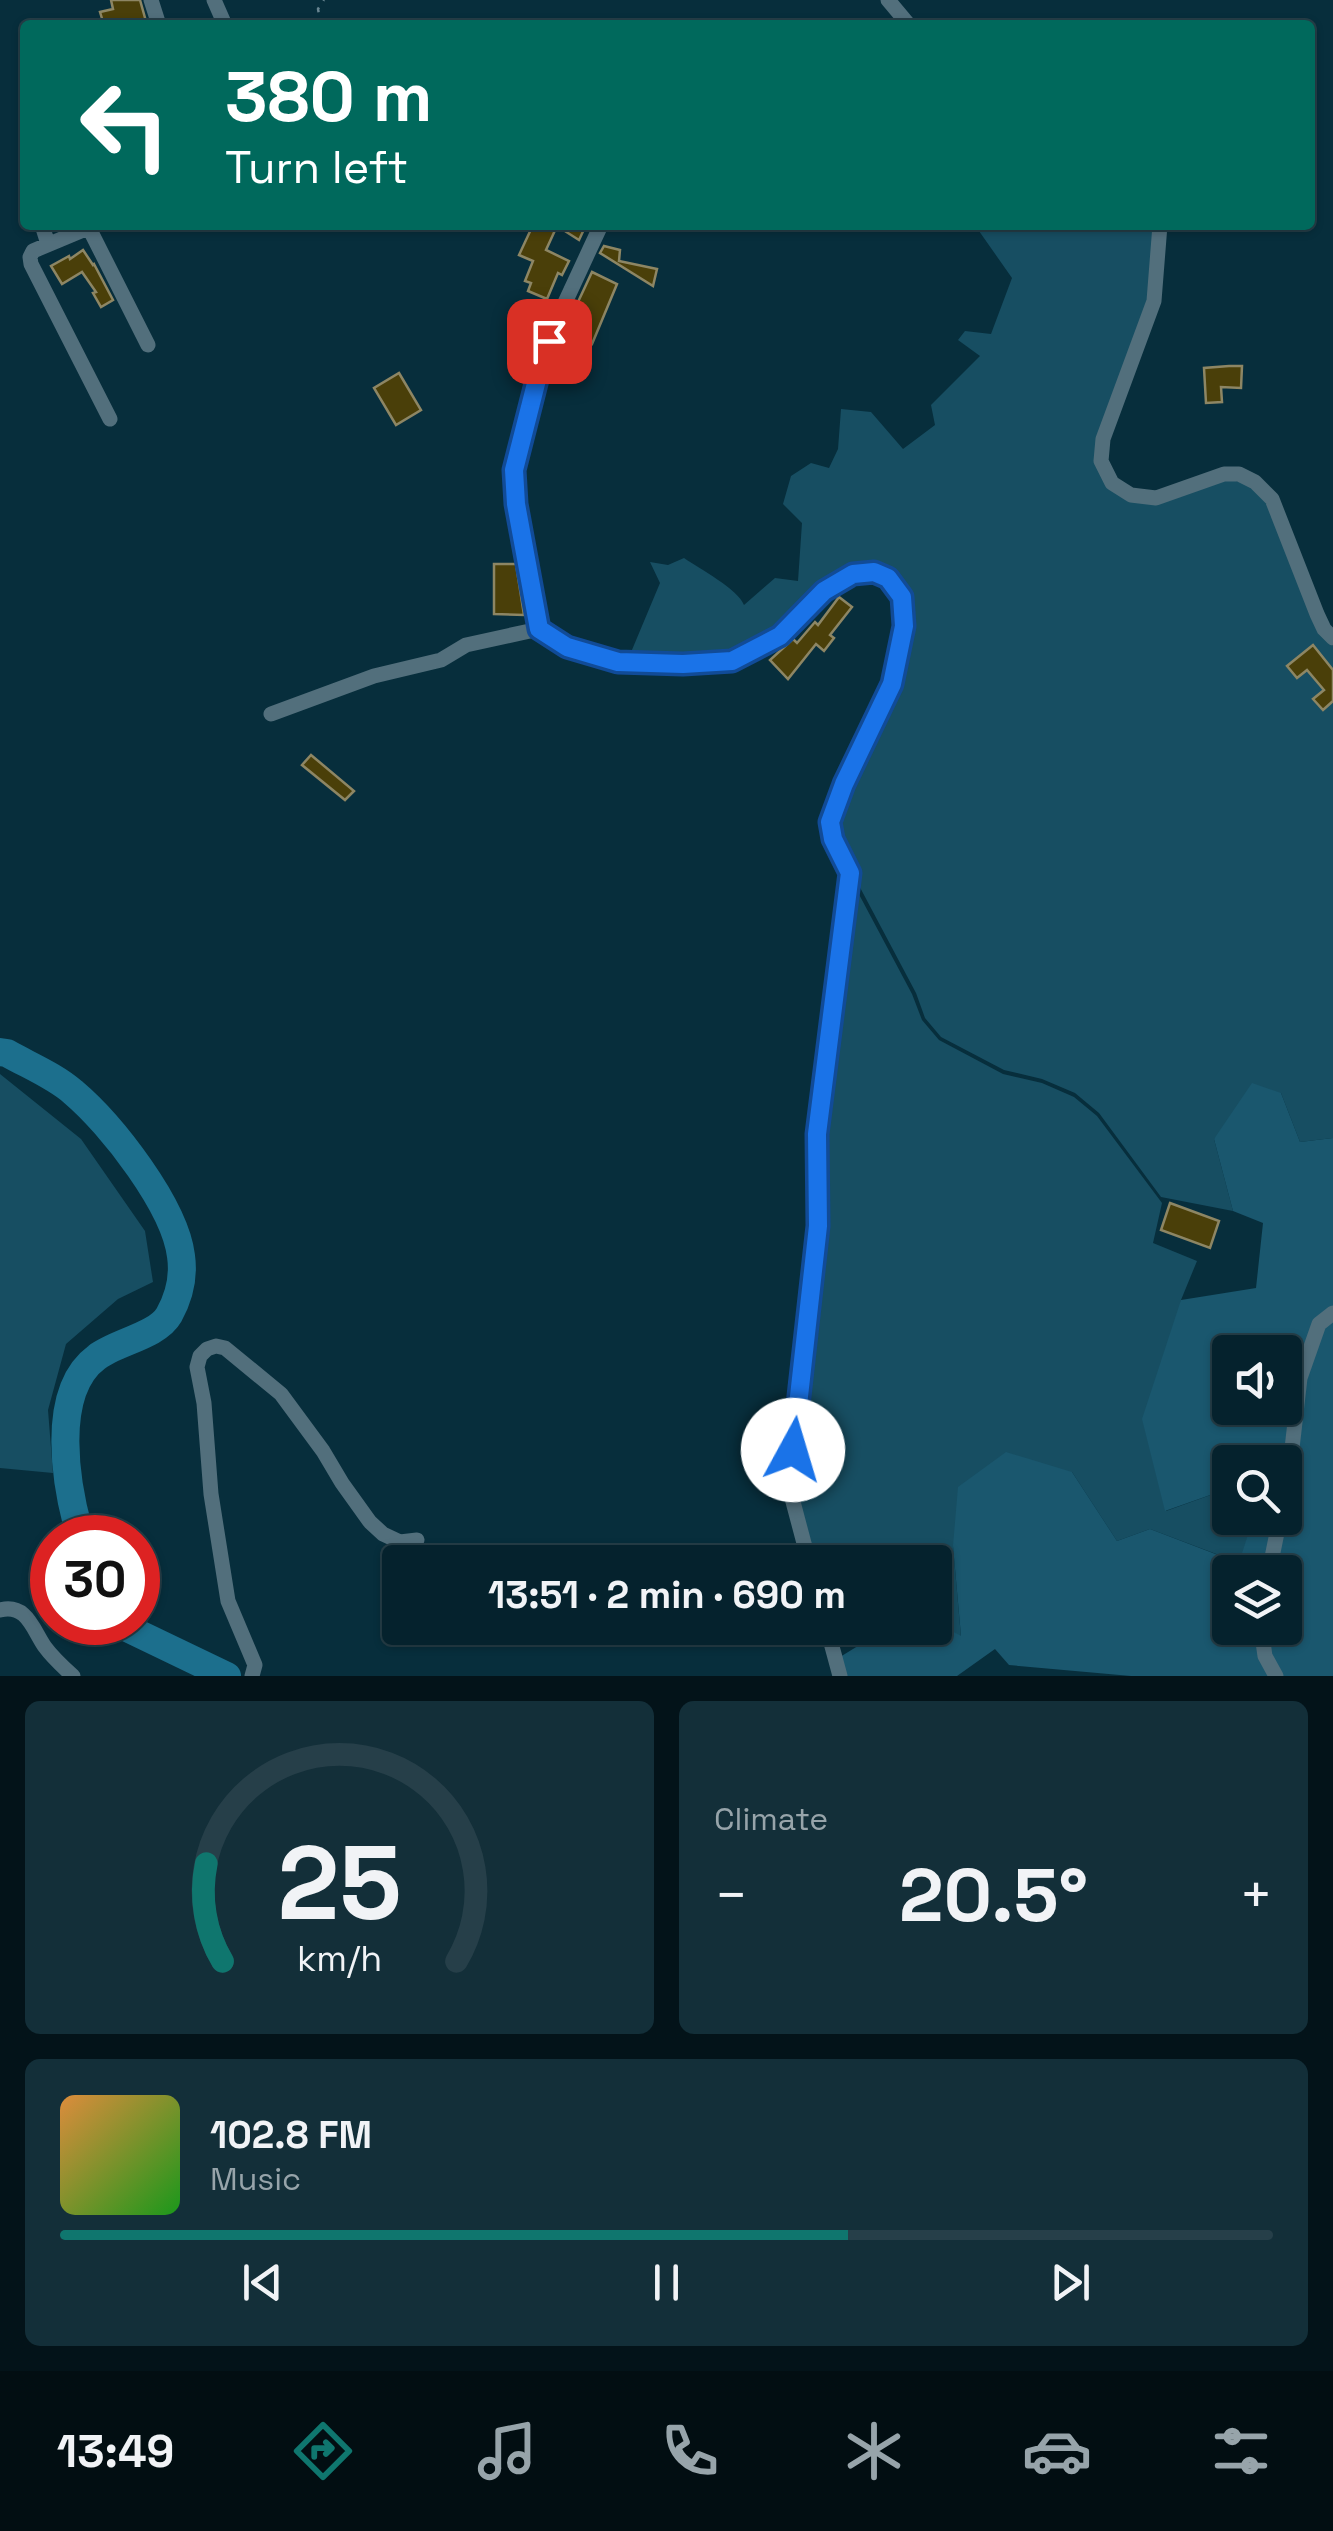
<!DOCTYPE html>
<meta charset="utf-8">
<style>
:root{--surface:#05222d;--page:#132f39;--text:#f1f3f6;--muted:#97a4aa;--line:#263f49;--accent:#0f766e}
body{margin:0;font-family:"Space Grotesk",sans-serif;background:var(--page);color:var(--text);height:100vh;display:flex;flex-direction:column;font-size:38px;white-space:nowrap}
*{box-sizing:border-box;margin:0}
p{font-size:32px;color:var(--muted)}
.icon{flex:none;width:55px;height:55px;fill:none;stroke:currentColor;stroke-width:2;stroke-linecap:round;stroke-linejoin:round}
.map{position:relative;height:1676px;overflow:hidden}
.details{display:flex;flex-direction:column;gap:25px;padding:25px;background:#031319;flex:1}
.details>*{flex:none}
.banner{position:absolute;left:20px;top:20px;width:1295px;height:210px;border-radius:10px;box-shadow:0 2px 8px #0004,0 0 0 2px var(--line);background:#00695c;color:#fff;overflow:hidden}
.tools{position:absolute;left:1212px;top:1335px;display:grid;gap:20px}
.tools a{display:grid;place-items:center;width:90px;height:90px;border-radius:10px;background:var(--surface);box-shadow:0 2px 8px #0004,0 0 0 2px var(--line);font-size:50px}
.speed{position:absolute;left:30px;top:1515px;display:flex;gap:20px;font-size:50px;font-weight:700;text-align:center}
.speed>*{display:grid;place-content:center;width:130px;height:130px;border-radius:50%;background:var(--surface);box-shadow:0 2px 8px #0004,0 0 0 2px var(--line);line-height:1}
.speed .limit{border:15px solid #d22;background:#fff;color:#111}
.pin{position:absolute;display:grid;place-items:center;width:85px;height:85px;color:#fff;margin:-42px;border-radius:20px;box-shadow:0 5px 15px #0006}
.me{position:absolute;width:110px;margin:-55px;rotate:6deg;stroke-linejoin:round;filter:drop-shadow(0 0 8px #0008)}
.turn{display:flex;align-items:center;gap:35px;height:210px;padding:0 40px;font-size:45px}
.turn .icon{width:130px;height:130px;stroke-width:2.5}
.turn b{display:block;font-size:70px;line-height:85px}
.big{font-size:75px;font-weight:700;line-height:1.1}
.details .card{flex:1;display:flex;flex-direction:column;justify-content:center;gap:15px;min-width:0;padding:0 35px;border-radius:15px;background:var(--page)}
.details .dial{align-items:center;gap:0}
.dial svg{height:260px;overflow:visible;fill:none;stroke:var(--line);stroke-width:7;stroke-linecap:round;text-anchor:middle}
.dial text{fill:var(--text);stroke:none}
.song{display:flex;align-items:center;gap:30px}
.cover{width:120px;height:120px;border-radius:15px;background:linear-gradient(135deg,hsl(30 70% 55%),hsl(120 70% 35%))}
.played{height:10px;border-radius:5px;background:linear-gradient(90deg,var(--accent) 65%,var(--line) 65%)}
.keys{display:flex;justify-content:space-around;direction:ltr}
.heat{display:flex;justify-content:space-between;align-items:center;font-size:55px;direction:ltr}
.details .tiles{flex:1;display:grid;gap:25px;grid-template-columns:1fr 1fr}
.card:last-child{grid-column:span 2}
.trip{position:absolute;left:382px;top:1545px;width:570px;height:100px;border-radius:10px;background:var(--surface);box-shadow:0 2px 8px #0004,0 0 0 2px var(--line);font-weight:700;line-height:100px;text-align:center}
.menu{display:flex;height:160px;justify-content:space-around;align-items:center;background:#020e12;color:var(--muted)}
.menu .icon{width:70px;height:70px}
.menu .selected{color:var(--accent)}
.menu b{font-size:45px;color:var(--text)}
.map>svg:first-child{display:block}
</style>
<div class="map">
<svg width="1333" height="1676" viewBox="0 0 1333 1676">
<rect width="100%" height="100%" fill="#072e3c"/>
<!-- green -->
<path fill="#174e62" d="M979,225H1154L1148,299L1096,462L1128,500L1226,480C1245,480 1254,489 1267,502L1319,631L1333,646V1138L1300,1142L1281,1093L1214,1139L1233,1211L1161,1197L1099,1113L1075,1093L1042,1079L1004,1070L941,1037L925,1018L916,993L855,878L838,837L837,823L850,785L897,686L908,595L874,566L777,631L730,655L681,658L629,657L660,583L650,562L668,565L684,558C700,569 738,589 744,605L775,578L798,581L802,523L783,504L791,476L811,463L829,468L838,449L841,409L871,412L903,449L935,425L931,405L980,356L958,340L965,331L991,334L1012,278L979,231Z
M854,885L912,994L922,1020L939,1040L1003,1074L1042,1083L1074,1097L1097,1116L1162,1203L1153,1243L1197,1261L1181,1300L1166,1511L1230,1488V1518H1253L1240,1563L1150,1529L1117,1541L1072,1472L953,1546L961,1637L935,1622V1562H815L798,1497L799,1447L823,1134Z
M0,1074L81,1139L145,1231L153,1282L118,1299L66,1344L48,1410L53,1473L0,1468Z"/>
<!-- forest -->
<path fill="#1a576e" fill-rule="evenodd" d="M1252,1083L1281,1093L1300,1142L1333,1138V1676H1131L1009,1665L995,1649L957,1676H846L840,1657L887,1628H935V1622L961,1636L953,1546L958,1487L1006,1452L1072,1472L1117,1541L1150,1529L1239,1563L1253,1518H1285V1462H1230V1488L1165,1511L1142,1419L1181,1300L1256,1288L1263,1223L1233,1211L1214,1139ZM1230,1352H1285V1408H1230ZM1230,1572H1285V1628H1230Z"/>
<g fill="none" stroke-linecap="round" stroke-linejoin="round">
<!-- river -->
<path stroke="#1c6f8d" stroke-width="28" d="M0,1052L7,1053C28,1065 55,1076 73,1092C112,1125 175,1206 181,1256C184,1277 179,1297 169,1315C157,1336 116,1342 97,1357C49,1392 66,1488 81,1538
M122,1622L127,1628L227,1676"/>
</g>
<!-- building -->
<path fill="#4a3f09" stroke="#8d8664" stroke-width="2.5" d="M111,0H140L147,25H104L100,12L113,9Z
M533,225H586L579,240L557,226L546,250L569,261L562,275L558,273L547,299L528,291L531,283L525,281L533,261L519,255Z
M604,246L620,250L619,261L657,269L653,286L600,253Z
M83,250L93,265L94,264L113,300L101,307L93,293L96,292L82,272L62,284L51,266L69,256L70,259Z
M592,272L617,284L592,344L564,332Z
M1229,366H1242L1241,388L1221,387L1222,402L1206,403L1204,368Z
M399,373L421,410L396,425L374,388Z
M494,564H516L524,615L494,614Z
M839,597L852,607L830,635L834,638L824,651L816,644L788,679L770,660L793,639L797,643L815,622L818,625Z
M1313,645L1333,670V701L1323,710L1313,699L1324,690L1307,670L1297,678L1287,666Z
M311,755L354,791L345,800L302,765Z
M1170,1203L1219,1221L1210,1248L1161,1230Z"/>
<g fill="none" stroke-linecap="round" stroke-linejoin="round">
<!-- path -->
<path stroke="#688591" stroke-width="2.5" stroke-dasharray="5 8" stroke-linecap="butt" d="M321,25L318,9L324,0"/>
<!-- minor -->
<path stroke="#526f7c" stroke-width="15" d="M151,0L159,25
M214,0L225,25
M888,0L909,25
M42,225L48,244
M95,225L33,251L30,257L31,264L110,419
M601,225L556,322L542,360L514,470L516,504L539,629L567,647L618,662L683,664L732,661L780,636L824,591L853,574L874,572L888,578L902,597L904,626L892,684L844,783L830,823L833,839L850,873L817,1134L818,1225L793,1449L792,1498L809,1562
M1160,225L1154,301L1103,439L1101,461L1112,483L1131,495L1156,498L1224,474H1239L1255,482L1272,499L1317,614L1324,629L1333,638
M89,228L148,345
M271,714L374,676L441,660L466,645L539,629
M1285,1493L1290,1466L1300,1378L1319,1324L1333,1313
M1269,1572L1280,1518
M0,1610C27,1603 33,1630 45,1647C53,1658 63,1667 73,1676
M827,1628L840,1676
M1261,1628L1265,1656L1276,1676
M252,1676L255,1665L228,1601L211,1494L204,1403L197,1367L200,1356L207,1349L216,1346L225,1348L281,1394L323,1451L342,1483L370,1522L383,1534L400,1542L417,1540"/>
</g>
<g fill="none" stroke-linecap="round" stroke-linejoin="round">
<defs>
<path id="route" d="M549,341L542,360L514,470L516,504L539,629L567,647L618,662L683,664L732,661L780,636L824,591L853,574L874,572L888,578L902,597L904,626L892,684L844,784L830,822L833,839L850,873L817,1134L818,1226L793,1450"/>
</defs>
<!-- route casing -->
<use href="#route" stroke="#114b97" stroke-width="25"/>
<!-- route -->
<use href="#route" stroke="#1a73e8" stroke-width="18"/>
</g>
</svg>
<div class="tools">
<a><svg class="icon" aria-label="sound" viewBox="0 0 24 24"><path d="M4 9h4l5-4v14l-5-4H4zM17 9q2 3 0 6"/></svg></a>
<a><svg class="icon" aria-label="search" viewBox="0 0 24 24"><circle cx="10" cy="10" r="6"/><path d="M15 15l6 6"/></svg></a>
<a><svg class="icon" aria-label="layers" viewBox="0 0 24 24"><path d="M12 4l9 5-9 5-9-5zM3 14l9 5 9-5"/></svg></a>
</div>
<div class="speed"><div class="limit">30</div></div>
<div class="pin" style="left:549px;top:341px;background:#d93025"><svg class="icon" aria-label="arrive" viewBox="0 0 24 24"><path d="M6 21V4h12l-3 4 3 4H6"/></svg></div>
<svg class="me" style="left:793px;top:1450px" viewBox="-20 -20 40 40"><circle r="19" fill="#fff"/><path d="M0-13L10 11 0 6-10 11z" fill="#1a73e8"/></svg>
<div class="trip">13:51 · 2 min · 690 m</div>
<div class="banner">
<div class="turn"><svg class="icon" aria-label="left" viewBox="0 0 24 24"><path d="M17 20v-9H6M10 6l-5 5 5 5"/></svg><div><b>380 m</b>Turn left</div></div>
</div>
</div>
<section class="details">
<div class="tiles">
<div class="card dial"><svg viewBox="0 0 100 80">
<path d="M14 69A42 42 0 1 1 86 69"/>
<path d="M14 69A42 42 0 0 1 9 39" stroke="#0f766e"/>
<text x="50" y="56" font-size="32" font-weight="700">25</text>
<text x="50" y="72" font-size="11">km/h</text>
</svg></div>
<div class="card"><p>Climate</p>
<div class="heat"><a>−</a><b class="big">20.5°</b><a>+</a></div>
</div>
<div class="card">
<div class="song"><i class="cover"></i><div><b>102.8 FM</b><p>Music</p></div></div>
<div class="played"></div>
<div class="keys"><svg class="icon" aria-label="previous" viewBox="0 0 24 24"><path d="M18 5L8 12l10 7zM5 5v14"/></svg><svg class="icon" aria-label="pause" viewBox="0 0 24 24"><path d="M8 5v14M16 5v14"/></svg><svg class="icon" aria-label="next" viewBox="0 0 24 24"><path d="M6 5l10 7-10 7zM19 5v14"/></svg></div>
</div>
</div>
</section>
<nav class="menu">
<b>13:49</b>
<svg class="icon selected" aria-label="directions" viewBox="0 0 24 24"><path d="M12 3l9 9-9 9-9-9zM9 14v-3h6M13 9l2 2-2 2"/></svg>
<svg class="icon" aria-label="music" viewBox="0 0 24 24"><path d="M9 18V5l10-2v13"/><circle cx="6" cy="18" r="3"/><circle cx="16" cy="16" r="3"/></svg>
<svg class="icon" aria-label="phone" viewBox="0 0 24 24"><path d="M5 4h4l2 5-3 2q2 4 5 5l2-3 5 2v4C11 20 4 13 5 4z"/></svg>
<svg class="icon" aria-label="climate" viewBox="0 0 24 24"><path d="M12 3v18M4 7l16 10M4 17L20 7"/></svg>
<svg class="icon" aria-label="car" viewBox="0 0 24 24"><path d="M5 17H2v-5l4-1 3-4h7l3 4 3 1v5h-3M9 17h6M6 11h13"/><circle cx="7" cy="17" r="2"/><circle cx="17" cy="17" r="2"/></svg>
<svg class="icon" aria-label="filters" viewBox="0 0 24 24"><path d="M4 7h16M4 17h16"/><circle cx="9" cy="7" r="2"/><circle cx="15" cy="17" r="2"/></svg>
</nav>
